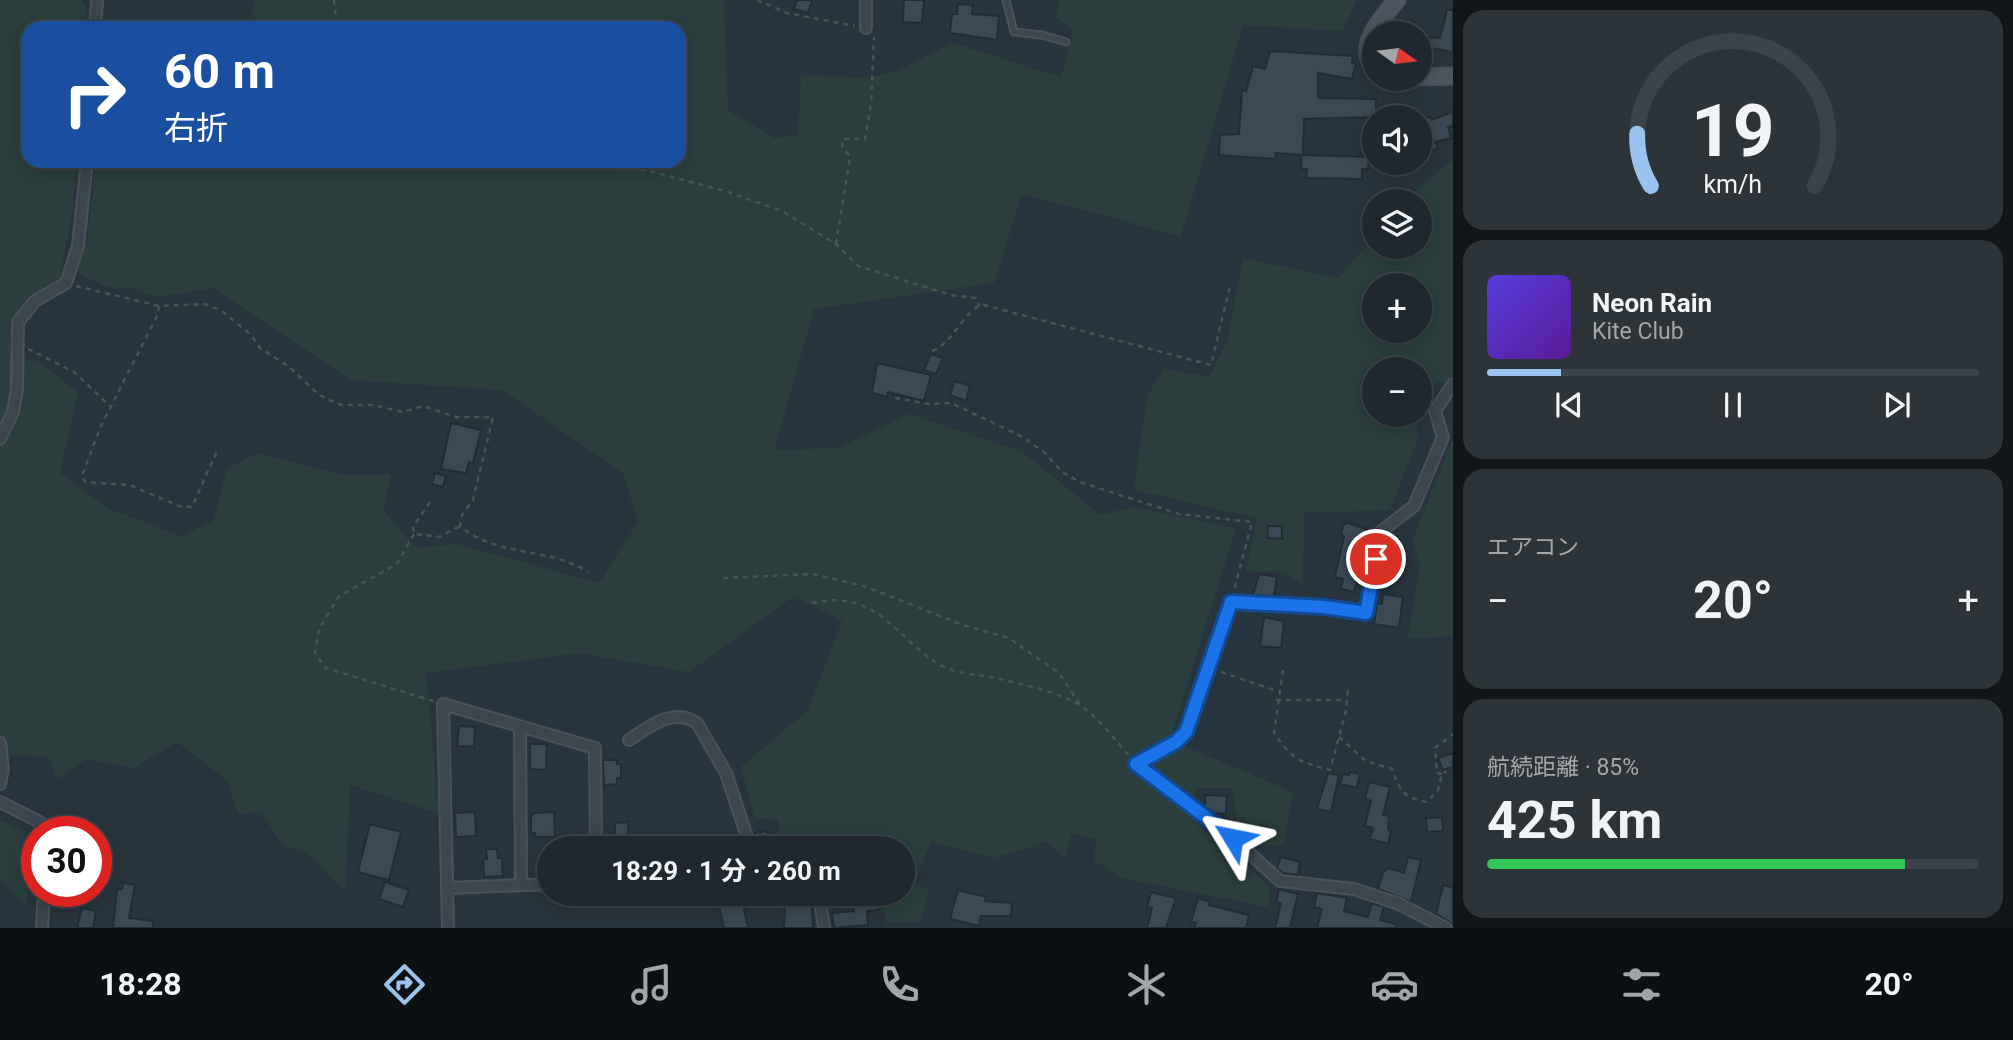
<!DOCTYPE html>
<html lang="ja">
<meta charset="utf-8">
<style>
:root{--surface:#1f282e;--page:#2c343a;--text:#f1f3f6;--muted:#a1a6aa;--line:#3c444a;--accent:#9ac4ed}
body{margin:0;font-family:Roboto,"Noto Sans JP",sans-serif;background:var(--page);color:var(--text);height:100vh;display:flex;flex-direction:column;font-size:26px;white-space:nowrap}
*{box-sizing:border-box;margin:0}
p{font-size:23px;color:var(--muted)}
.icon{flex:none;width:38px;height:38px;fill:none;stroke:currentColor;stroke-width:2;stroke-linecap:round;stroke-linejoin:round}
.map{position:relative;flex:1;overflow:hidden}
.details{display:flex;flex-direction:column;gap:10px;padding:10px;background:#111619;width:560px}
.details>*{flex:none}
.top-card{position:absolute;left:21px;top:21px;width:665px;height:147px;border-radius:21px;box-shadow:0 4px 18px #0003,0 0 0 2px var(--line);background:#1a4fa0;color:#fff;overflow:hidden}
.needle{width:46px;rotate:104deg}
.controls{position:absolute;left:1362px;top:21px;display:grid;gap:14px}
.controls a{display:grid;place-items:center;width:70px;height:70px;border-radius:50%;background:var(--surface);box-shadow:0 4px 18px #0003,0 0 0 2px var(--line);font-size:35px}
.speed{position:absolute;left:21px;top:816px;display:flex;gap:14px;font-size:35px;font-weight:700;text-align:center}
.speed>*{display:grid;place-content:center;width:91px;height:91px;border-radius:50%;background:var(--surface);box-shadow:0 4px 18px #0003,0 0 0 2px var(--line);line-height:1}
.speed .limit{border:10px solid #d22;background:#fff;color:#111}
.pin{position:absolute;display:grid;place-items:center;width:60px;height:60px;color:#fff;margin:-30px;border:4px solid #fff;border-radius:50%;box-shadow:0 2px 7px #0007}
.me{position:absolute;width:77px;margin:-38px;rotate:305deg;stroke-linejoin:round;filter:drop-shadow(0 0 5px #0008)}
.turn{display:flex;align-items:center;gap:24px;height:147px;padding:0 28px;font-size:32px}
.turn .icon{width:91px;height:91px;stroke-width:2.5}
.turn b{display:block;font-size:49px;line-height:60px}
.big{font-size:52px;font-weight:700;line-height:1.1}
.details .widget{flex:1;display:flex;flex-direction:column;justify-content:center;gap:10px;min-width:0;padding:0 24px;border-radius:21px;background:var(--page)}
.details .dial{align-items:center;gap:0}
.dial svg{height:182px;overflow:visible;fill:none;stroke:var(--line);stroke-width:7;stroke-linecap:round;text-anchor:middle}
.dial text{fill:var(--text);stroke:none}
.song{display:flex;align-items:center;gap:21px}
.cover{width:84px;height:84px;border-radius:10px;background:linear-gradient(135deg,hsl(250 70% 55%),hsl(270 70% 35%))}
.played{height:7px;border-radius:4px;background:linear-gradient(90deg,var(--accent) 15%,var(--line) 15%)}
.keys{display:flex;justify-content:space-around;direction:ltr}
.heat{display:flex;justify-content:space-between;align-items:center;font-size:38px;direction:ltr}
.charge{height:10px;border-radius:5px;background:linear-gradient(90deg,#34c759 85%,var(--line) 0)}
.trip{position:absolute;left:537px;top:836px;width:378px;height:70px;border-radius:35px;background:var(--surface);box-shadow:0 4px 18px #0003,0 0 0 2px var(--line);font-weight:700;line-height:70px;text-align:center}
.tab-bar{display:flex;height:112px;justify-content:space-around;align-items:center;background:#0c1012;color:var(--muted)}
.tab-bar .icon{width:49px;height:49px}
.tab-bar .on{color:var(--accent)}
.tab-bar b{font-size:32px;color:var(--text)}
main{display:flex;flex:1;min-height:0}
.map>svg:first-child{display:block}
</style>
<main>
<div class="map">
<svg width="1453" height="928" viewBox="0 0 1453 928">
<rect width="100%" height="100%" fill="#29353e"/>
<!-- green -->
<path fill="#2b3f3f" fill-rule="evenodd" d="M0,0H81L87,9L86,28H28V161H76L73,209L60,277L31,297L9,324L11,357L38,361L78,392L60,473L107,508L181,536L214,521L227,468L258,453L341,475H391L383,510L417,548L457,544L599,583L638,522L623,473L502,390L351,380L213,288L156,297L131,288L107,287L77,273L87,240L96,161H679V28H247L255,0H724L728,110L774,138L798,135L801,75L870,78L899,70L952,43L1061,77L1074,30L1056,18L1059,0H1357L1342,31L1243,25L1181,236L1022,194L994,283L814,309L774,451L840,447L910,414L1023,452L1100,515L1133,507L1236,528L1165,756L1184,746L1293,792L1283,844L1262,847L1237,825L1233,788H1195L1192,818L1269,886V907L1121,878L1094,860L1097,838L1071,834L1065,859L1046,842L994,858L931,842L915,883L930,891L920,921L886,923L882,894H903V849H781L778,820L755,818L741,767L808,710L842,621L794,596L689,672L580,653L426,673L439,813L350,785L345,891L310,855L281,844L261,811L238,814L227,780L177,742L134,768L86,759L57,779L49,757L17,755L0,760Z
M1453,159V394L1441,381L1419,392V369H1374V415H1417V441L1390,510L1304,513L1303,584L1283,572L1246,571L1257,518L1134,490L1147,396L1163,369L1209,377L1227,342L1243,258L1338,278L1374,237V247H1419V201H1404ZM1374,285H1419V331H1374Z
M1453,439V636L1408,639L1420,565L1412,541Z
M0,820L27,832V906L0,880Z
M827,894H846L848,904L828,909Z"/>
<!-- building -->
<path fill="#3b4954" stroke="#232d36" stroke-width="2" d="M797,0H812L808,13L794,9Z
M904,0H924L922,23L903,22Z
M958,4L973,5L972,14L999,16L997,40L950,33L952,14H957Z
M1447,10H1453V52L1419,46V37L1440,38Z
M1270,51L1353,56L1352,63L1356,64L1352,79L1318,73V98L1376,99V117L1304,119L1303,155L1276,153L1275,159L1219,155L1220,135L1239,134L1242,90L1246,91L1253,66L1265,69Z
M1453,112V125L1448,127L1451,138L1435,142L1438,148L1419,155V119L1431,117V120Z
M1301,155L1369,157L1368,169H1362V179L1306,178L1307,169H1301Z
M931,354L943,358L936,374L924,370Z
M877,363L931,375L924,401L888,392L887,397L872,393Z
M955,381L970,386L966,401L950,395Z
M451,423L481,430L473,463L469,462L466,473L441,469Z
M435,473L446,476L443,487L432,484Z
M1348,523L1372,531L1354,592L1341,589L1343,579L1335,577L1344,536L1341,535L1343,525Z
M1268,526H1282V539L1267,538Z
M1259,574L1277,577L1274,596L1253,595Z
M1383,594L1403,597L1399,628L1374,624L1377,603L1382,604Z
M1264,617L1284,621L1281,648L1260,646Z
M459,726L475,727L474,747L457,746Z
M530,744H547L546,770L530,769Z
M1453,753V767L1443,770L1438,758Z
M603,760H617V764H621V778H617V784L604,785Z
M1350,772L1360,774L1357,788L1340,784L1343,774L1349,775Z
M1328,773L1339,775L1331,812L1317,809Z
M1369,782L1390,787L1383,815L1389,816L1388,830L1391,831L1388,844L1370,839L1373,828L1365,826L1371,801L1365,799Z
M1205,795L1227,796L1226,814L1214,813L1205,806Z
M475,812L476,836L456,837L455,813Z
M554,812L555,837H535V833H531V817L534,813Z
M1442,817L1443,831L1427,832L1426,818Z
M628,822L629,844L615,845V823Z
M370,824L401,832L389,880L358,872Z
M767,831L769,849H759L754,833Z
M486,849H497L498,858H502L503,876L484,877L483,859H487Z
M1281,857L1300,862L1298,875L1283,873L1277,868Z
M1408,857L1421,860L1411,902L1378,889L1383,872L1389,868L1404,873Z
M385,882L409,890L403,907L379,899Z
M123,883L135,885L129,918L153,921V928H113L117,889H122Z
M1443,885L1453,888V924L1436,914Z
M1279,889L1298,894L1290,928H1275L1281,903L1276,902Z
M958,890L986,897L985,901L1012,903L1011,916H981L979,926L950,919Z
M1151,892L1176,898L1166,928H1147L1152,908L1147,907Z
M1317,893L1347,898L1344,911L1368,917L1372,903L1384,907L1380,920L1396,924V928H1317L1322,909L1314,907Z
M852,894H877L878,910L867,911L868,925L834,928L832,913L854,911Z
M741,895L748,928H724L718,901Z
M801,896H811L813,928H784L785,902H800Z
M1198,898L1210,902L1209,905L1249,915L1246,928H1194L1196,923L1191,922Z
M82,908L96,911L93,928H77Z"/>
<g fill="none" stroke-linecap="round" stroke-linejoin="round">
<defs>
<path id="lane" d="M1006,0L1014,32L1042,35L1066,42"/>
<path id="street" d="M866,0V28
M95,28L97,0
M0,439L13,412L17,389L18,322L35,301L66,283L78,246L87,161
M520,727L521,884
M629,740C650,726 673,707 697,723L726,773L751,849
M0,743L3,769L0,784
M0,802L40,822L43,831
M448,888L550,884
M819,894L824,928
M42,928L44,891
M448,928L443,704L595,748L596,849
M1446,928L1399,904L1354,889L1280,881L1233,838L1136,764L1176,742L1186,732L1231,602L1324,607L1366,613L1380,532L1414,506L1443,437L1435,411L1453,384"/>
<path id="secondary" d="M1374,68C1356,44 1382,18 1397,0
M1419,77L1453,76
M1391,79H1413"/>
</defs>
<!-- lane casing -->
<use href="#lane" stroke="#49525b" stroke-width="9"/>
<!-- street casing -->
<use href="#street" stroke="#49525b" stroke-width="14"/>
<!-- secondary casing -->
<use href="#secondary" stroke="#49525b" stroke-width="19"/>
<!-- path -->
<path stroke="#445756" stroke-width="2.5" stroke-dasharray="5 5" stroke-linecap="butt" d="M334,0L336,20L346,28
M757,0L787,13L855,26
M541,161L568,167L646,170L728,192L782,211L836,244L858,266L951,295L976,298L979,306
M836,244L850,157L842,146L843,139H865L871,104L874,37
M76,286L159,306L205,304L222,311L251,335L260,348L288,366L319,395L341,405H374L402,412L423,406L456,417H493L473,500L462,515L460,526C496,557 550,547 588,572
M159,306L157,316L100,428L82,476L85,482L130,485L179,506L192,507L217,451
M28,349L74,372L111,407
M932,351C955,342 965,307 984,305L1211,365L1230,286
M895,398L929,404L951,403L1021,436L1044,452L1062,472L1080,482L1179,514L1252,522L1234,590
M430,502L413,527L414,534L439,537L460,526
M414,534L397,564L339,596L319,629L315,653L326,668L433,701
M723,578L813,574L864,586L963,625L1009,638L1059,673L1081,706
M812,603C881,588 895,641 944,667C961,675 979,674 996,678C1023,685 1059,691 1082,707C1100,719 1115,740 1130,757
M1283,670L1274,733C1292,759 1299,762 1330,770L1346,711L1348,686
M1221,672L1277,691
M1276,700H1345
M1339,737L1366,761L1392,769C1401,792 1402,797 1427,802L1438,790L1442,774L1446,771
M1442,774L1437,773L1435,748L1453,734"/>
<!-- lane -->
<use href="#lane" stroke="#3c464f" stroke-width="5"/>
<!-- street -->
<use href="#street" stroke="#3c464f" stroke-width="10"/>
<!-- secondary -->
<use href="#secondary" stroke="#4b5661" stroke-width="16"/>
</g>
<g fill="none" stroke-linecap="round" stroke-linejoin="round">
<defs>
<path id="route" d="M1233,838L1136,764L1176,742L1186,732L1231,602L1324,607L1366,613L1376,559"/>
</defs>
<!-- route casing -->
<use href="#route" stroke="#114b97" stroke-width="18"/>
<!-- route -->
<use href="#route" stroke="#1a73e8" stroke-width="12"/>
</g>
</svg>
<div class="controls">
<a><svg class="needle" viewBox="-14 -14 28 28"><path d="M0-13l5 13h-10z" fill="#e53935"/><path d="M0 13l5-13h-10z" fill="#a1a6aa"/></svg></a>
<a><svg class="icon" aria-label="sound" viewBox="0 0 24 24"><path d="M4 9h4l5-4v14l-5-4H4zM17 9q2 3 0 6"/></svg></a>
<a><svg class="icon" aria-label="layers" viewBox="0 0 24 24"><path d="M12 4l9 5-9 5-9-5zM3 14l9 5 9-5"/></svg></a>
<a>+</a>
<a>−</a>
</div>
<div class="speed"><div class="limit">30</div></div>
<div class="pin" style="left:1376px;top:559px;background:#d93025"><svg class="icon" aria-label="arrive" viewBox="0 0 24 24"><path d="M6 21V4h12l-3 4 3 4H6"/></svg></div>
<svg class="me" style="left:1233px;top:838px" viewBox="-20 -20 40 40"><path d="M0-17L14 15 0 8-14 15z" fill="#1a73e8" stroke="#fff" stroke-width="4"/></svg>
<div class="trip">18:29 · 1 分 · 260 m</div>
<div class="top-card">
<div class="turn"><svg class="icon" aria-label="right" viewBox="0 0 24 24"><path d="M7 20v-9h11M14 6l5 5-5 5"/></svg><div><b>60 m</b>右折</div></div>
</div>
</div>
<section class="details">
<div class="widget dial"><svg viewBox="0 0 100 80">
<path d="M14 69A42 42 0 1 1 86 69"/>
<path d="M14 69A42 42 0 0 1 8 46" stroke="#9ac4ed"/>
<text x="50" y="56" font-size="32" font-weight="700">19</text>
<text x="50" y="72" font-size="11">km/h</text>
</svg></div>
<div class="widget">
<div class="song"><i class="cover"></i><div><b>Neon Rain</b><p>Kite Club</p></div></div>
<div class="played"></div>
<div class="keys"><svg class="icon" aria-label="previous" viewBox="0 0 24 24"><path d="M18 5L8 12l10 7zM5 5v14"/></svg><svg class="icon" aria-label="pause" viewBox="0 0 24 24"><path d="M8 5v14M16 5v14"/></svg><svg class="icon" aria-label="next" viewBox="0 0 24 24"><path d="M6 5l10 7-10 7zM19 5v14"/></svg></div>
</div>
<div class="widget"><p>エアコン</p>
<div class="heat"><a>−</a><b class="big">20°</b><a>+</a></div>
</div>
<div class="widget"><p>航続距離 · 85%</p><b class="big">425 km</b><div class="charge"></div></div>
</section>
</main>
<nav class="tab-bar">
<b>18:28</b>
<svg class="icon on" aria-label="directions" viewBox="0 0 24 24"><path d="M12 3l9 9-9 9-9-9zM9 14v-3h6M13 9l2 2-2 2"/></svg>
<svg class="icon" aria-label="music" viewBox="0 0 24 24"><path d="M9 18V5l10-2v13"/><circle cx="6" cy="18" r="3"/><circle cx="16" cy="16" r="3"/></svg>
<svg class="icon" aria-label="phone" viewBox="0 0 24 24"><path d="M5 4h4l2 5-3 2q2 4 5 5l2-3 5 2v4C11 20 4 13 5 4z"/></svg>
<svg class="icon" aria-label="climate" viewBox="0 0 24 24"><path d="M12 3v18M4 7l16 10M4 17L20 7"/></svg>
<svg class="icon" aria-label="car" viewBox="0 0 24 24"><path d="M5 17H2v-5l4-1 3-4h7l3 4 3 1v5h-3M9 17h6M6 11h13"/><circle cx="7" cy="17" r="2"/><circle cx="17" cy="17" r="2"/></svg>
<svg class="icon" aria-label="filters" viewBox="0 0 24 24"><path d="M4 7h16M4 17h16"/><circle cx="9" cy="7" r="2"/><circle cx="15" cy="17" r="2"/></svg>
<b>20°</b>
</nav>
